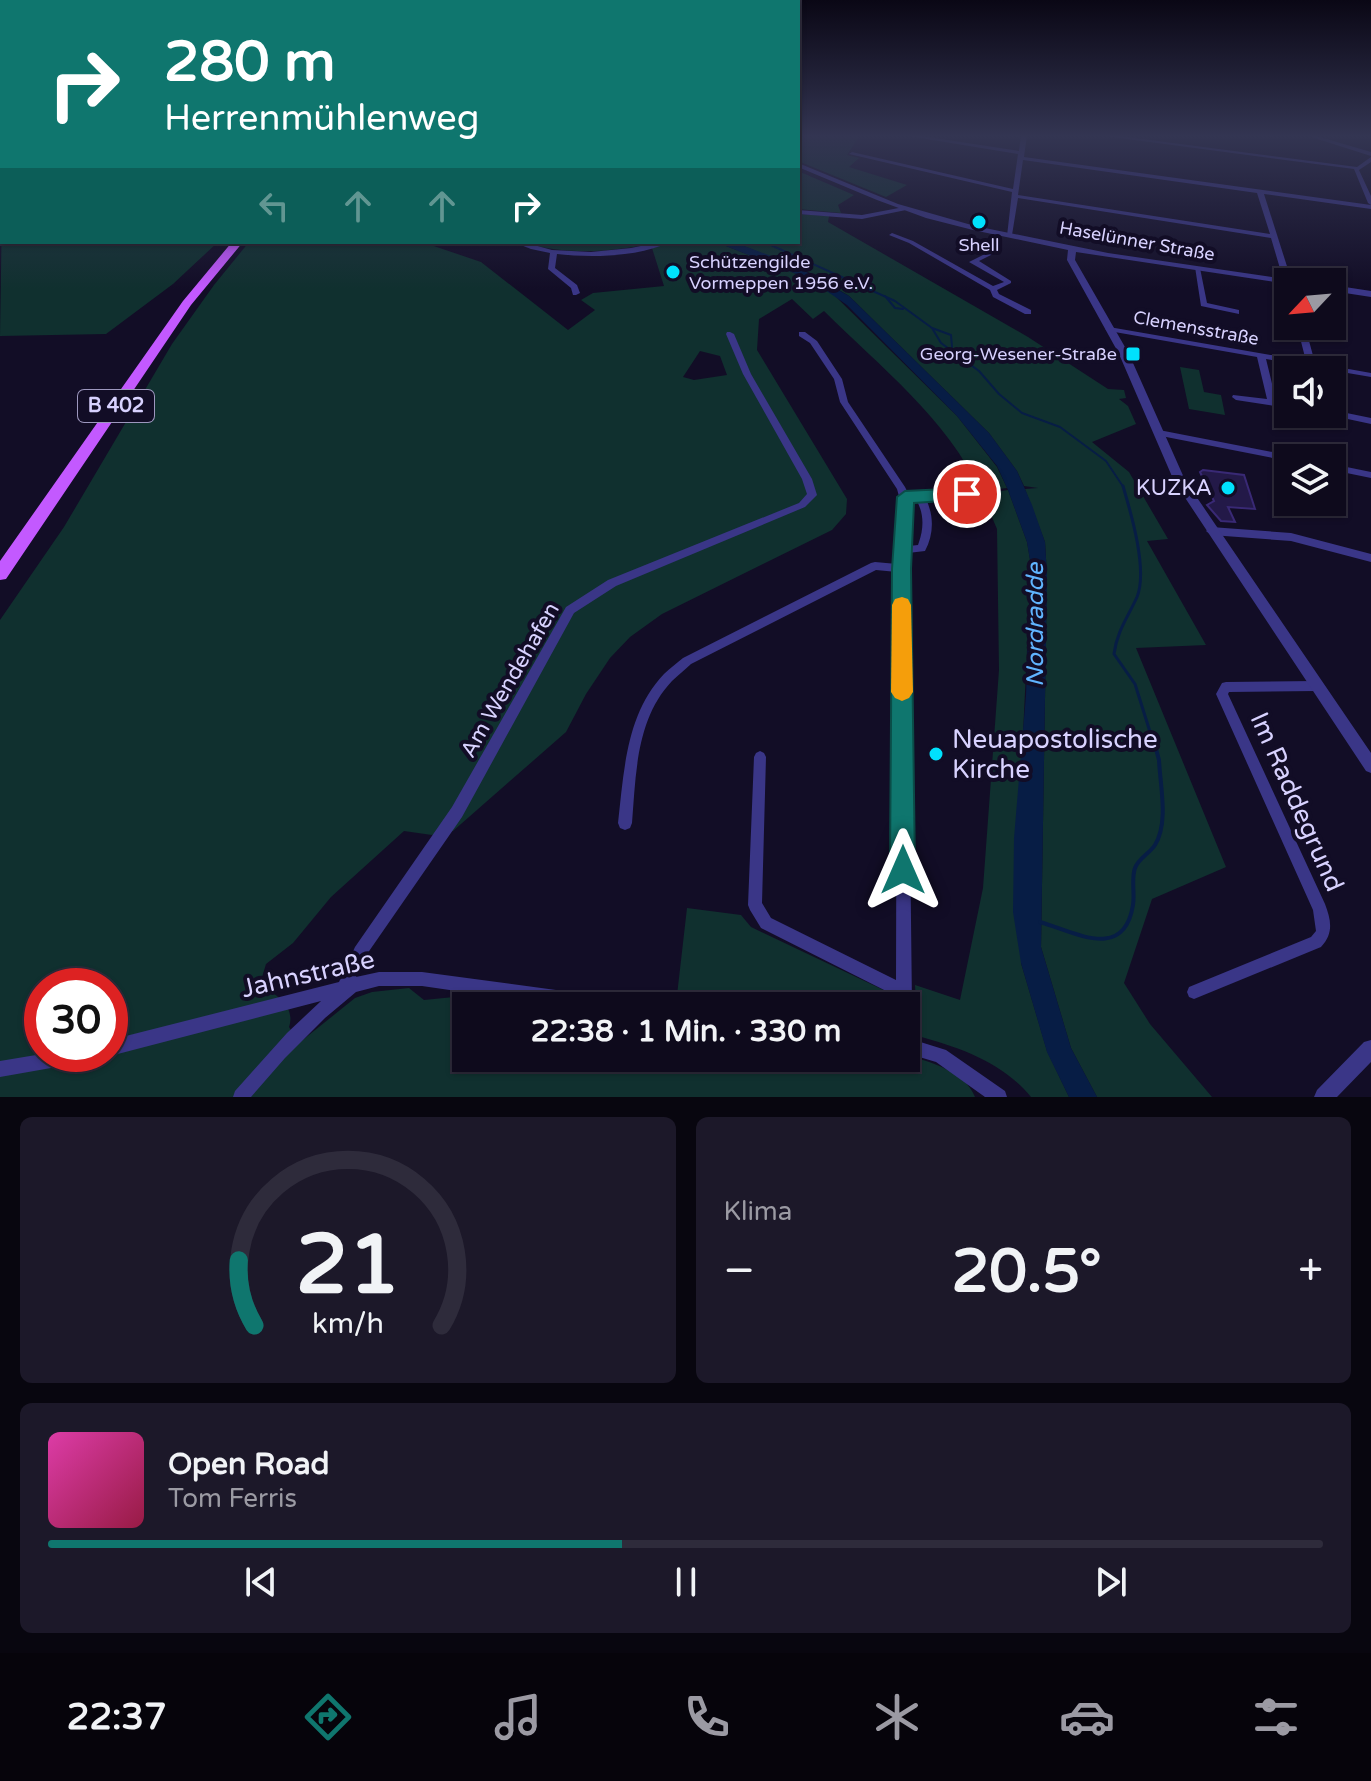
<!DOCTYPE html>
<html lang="de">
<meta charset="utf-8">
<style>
:root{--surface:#0e0a1c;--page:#1c1829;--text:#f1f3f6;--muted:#9b9aa3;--line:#2e2b3b;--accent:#0f766e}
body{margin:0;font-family:"Varela Round",sans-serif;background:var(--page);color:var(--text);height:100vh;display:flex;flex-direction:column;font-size:30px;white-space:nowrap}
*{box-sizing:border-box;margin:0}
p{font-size:26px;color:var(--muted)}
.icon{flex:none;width:44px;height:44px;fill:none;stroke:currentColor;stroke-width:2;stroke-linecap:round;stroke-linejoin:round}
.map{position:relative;height:1097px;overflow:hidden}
.panel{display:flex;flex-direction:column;gap:20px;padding:20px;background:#08060f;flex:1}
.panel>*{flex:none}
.banner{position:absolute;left:0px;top:0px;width:800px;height:244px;box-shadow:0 2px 6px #0004,0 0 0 2px var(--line);background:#0f766e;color:#fff;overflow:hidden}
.needle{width:52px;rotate:244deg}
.controls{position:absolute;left:1274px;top:268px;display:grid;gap:16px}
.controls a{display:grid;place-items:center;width:72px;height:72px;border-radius:0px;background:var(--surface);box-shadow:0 2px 6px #0004,0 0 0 2px var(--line);font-size:40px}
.speed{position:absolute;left:24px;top:968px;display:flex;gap:16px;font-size:40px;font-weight:700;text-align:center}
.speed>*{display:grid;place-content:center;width:104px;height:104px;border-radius:50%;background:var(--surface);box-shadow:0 2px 6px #0004,0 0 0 2px var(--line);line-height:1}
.speed .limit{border:12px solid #d22;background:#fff;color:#111}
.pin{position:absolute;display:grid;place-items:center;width:68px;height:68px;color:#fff;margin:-34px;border:4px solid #fff;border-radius:50%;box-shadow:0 2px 8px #0007}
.me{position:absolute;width:88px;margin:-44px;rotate:0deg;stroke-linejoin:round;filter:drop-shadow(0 0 6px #0008)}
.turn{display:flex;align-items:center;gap:28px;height:168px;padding:0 32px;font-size:36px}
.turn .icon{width:104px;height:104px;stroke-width:2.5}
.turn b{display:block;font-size:56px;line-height:68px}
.lanes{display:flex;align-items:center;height:76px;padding:0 32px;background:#0003;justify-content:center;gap:40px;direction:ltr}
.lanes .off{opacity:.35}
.big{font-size:60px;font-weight:700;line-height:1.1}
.panel .tile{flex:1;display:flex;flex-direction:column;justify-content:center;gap:12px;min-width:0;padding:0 28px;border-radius:12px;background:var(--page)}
.panel .dial{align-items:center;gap:0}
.dial svg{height:208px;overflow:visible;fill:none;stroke:var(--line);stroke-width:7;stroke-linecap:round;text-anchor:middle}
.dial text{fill:var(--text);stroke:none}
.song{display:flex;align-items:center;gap:24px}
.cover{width:96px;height:96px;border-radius:12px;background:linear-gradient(135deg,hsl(320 70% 55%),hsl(340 70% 35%))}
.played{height:8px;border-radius:4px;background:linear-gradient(90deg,var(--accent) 45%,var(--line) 45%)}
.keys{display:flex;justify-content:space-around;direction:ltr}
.heat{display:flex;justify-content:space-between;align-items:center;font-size:44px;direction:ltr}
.panel .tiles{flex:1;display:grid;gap:20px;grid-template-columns:1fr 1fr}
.tile:last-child{grid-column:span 2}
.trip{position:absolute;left:452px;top:992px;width:468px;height:80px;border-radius:0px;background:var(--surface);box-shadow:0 2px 6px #0004,0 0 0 2px var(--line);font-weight:700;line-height:80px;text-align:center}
.dock{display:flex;height:128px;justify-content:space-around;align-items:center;background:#06040b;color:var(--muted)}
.dock .icon{width:56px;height:56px}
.dock .on{color:var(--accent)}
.dock b{font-size:36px;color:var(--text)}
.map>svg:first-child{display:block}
</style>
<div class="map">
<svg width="1371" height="1097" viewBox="0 0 1371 1097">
<rect width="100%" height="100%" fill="#120d26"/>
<!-- green -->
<path fill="#10302f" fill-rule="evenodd" d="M798,135H860L847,155L859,158L849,167L907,185L886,197L798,161Z
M798,171L854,195L838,205L841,213L798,209Z
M2,205V242H218L173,284L106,334L0,336Z
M798,214L829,216L828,222L1028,337L1108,389L1124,390L1126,398L1119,399L1128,406L1136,424L1092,442L1129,472L1168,539L1147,541L1206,645L1136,648L1226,867L1152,899L1124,983L1150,1024L1212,1097H1097L1071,1048L1041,947L1047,575L1045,542L1025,489L1038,488L1024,486L1017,471L989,433L849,296L813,274L734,242H798Z
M249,242H422L481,262L568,330L595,310L581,300L593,293L664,286L652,248L676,242H716L809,279L833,294L957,416L997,467L1007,488L980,491C948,419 879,366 824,311L813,319L792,299L759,319L757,350L847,499L846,514L832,530L662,614L630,637L610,658L586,694L566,732L453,831L432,835L404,831L331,897L293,943L266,964L260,984C276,995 296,1006 289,1027L299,1043L355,998L372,992L409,988L424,1000L474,995L574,1006H466V1058H906V1055C930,1062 965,1071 975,1097H0V620L64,527L172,344L214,285ZM700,351L720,356L727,375L694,380L683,377ZM42,986H110V1054H42Z
M523,242H659C616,252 565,256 523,242Z
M1180,367L1199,370L1204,392L1221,395L1225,415L1189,409Z
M1008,490L1027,542L1031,566L1022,755L1021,963L1047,1051L1069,1097H1031C1002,1062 961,1048 918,1036L915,985L960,1000L983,888L999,670L997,529L982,494Z
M687,908L741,915L751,927L894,995L895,1006L676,1004Z"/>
<!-- water -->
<path fill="#071d45" d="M716,242H734L792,264L849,296L989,433L1017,471L1032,505L1045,542L1047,575L1041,947L1071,1048L1097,1097H1069L1047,1052L1021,963L1013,912L1014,838L1026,695L1031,566L1027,542L1008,490L997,466L957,416L847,305L809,279Z"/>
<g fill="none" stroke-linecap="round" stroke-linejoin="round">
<!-- stream-far2 -->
<path stroke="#071d45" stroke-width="2" d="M764,242L895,301L932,328L941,343L979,371L999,394L1022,413L1060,427L1106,461L1124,488
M885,296L895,308L903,309
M932,328L951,335L952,347"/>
<!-- stream-far1 -->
<path stroke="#071d45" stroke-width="3" d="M1123,486C1131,513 1148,570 1137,597C1128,617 1117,631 1114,654L1135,684L1156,751"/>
<!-- stream -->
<path stroke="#071d45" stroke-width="4" d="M1040,922C1077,933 1124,961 1133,905C1135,894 1131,879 1135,868C1138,859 1150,853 1155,845C1169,822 1160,785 1159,760L1156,749"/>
</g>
<!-- building -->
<path fill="#231948" stroke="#392975" stroke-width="2" d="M1203,470L1244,475L1255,509L1228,507L1235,522L1221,521L1207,505L1214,501L1200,472Z"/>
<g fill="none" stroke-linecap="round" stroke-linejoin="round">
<!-- minor -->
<path fill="#3a3687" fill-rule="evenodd" d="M902,135H915L1019,151L1021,135H1027L1024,157L1371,205V209L1264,194L1292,282H1288V284L1284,282L1271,238L1018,198L1012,235L1007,236L1012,192L849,154L852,152L1013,189L1018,154ZM1023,160L1257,193L1270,234L1018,195Z
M1097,135H1112L1357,167L1371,157V162L1359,170L1371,196V205L1368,203L1354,169Z
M1305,135H1313L1371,152V156Z
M0,162L2,163V167L0,166Z
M904,207L906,208V210L862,219L798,214V210L862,215Z
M995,232L1000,233L993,254L979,261L1011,281V283L997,290L999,294L1031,310V314H1025L993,297L990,290L909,243L889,235L892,233L913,241L993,286L1004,282L969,262L987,253Z
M513,242H523L552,250L591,252L631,248L660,242H670C639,257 591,258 557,254L555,268L577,285L580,293L576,295H573L571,288L548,269L550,253L531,249Z
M1195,267L1200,268L1207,303L1239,310V314L1201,306Z
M1297,326H1305L1315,363L1371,373V377L1266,359L1276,400L1288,402V408L1236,400L1232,397L1233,395L1267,399L1257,357L1109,331L1105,329L1109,327L1306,361Z
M727,332H730L734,334L751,374L812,479L817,495L805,507L616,586L574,613L462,817L365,957L356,977L379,972H422L615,998L620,1001L623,1006H561L422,986H379L356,992L325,1018L285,1058L251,1097H233L235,1091L287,1033L321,1001L110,1056L106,1054H110V1040L339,982L355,947L452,807L566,607L608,580L799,503L807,494L802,479L743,374L726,334Z
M799,332H805L817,341L842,379L848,402L905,487L908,493L967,491L972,494L967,497L926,499C934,516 934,534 925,551L908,553L907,569L912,1006L909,1011L906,1013V1006H896V996L761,928L750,910L748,905L754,757L756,753L760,751L764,753L766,757L762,903L771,918L896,980L897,572L876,570L691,664C685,670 678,675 672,681C636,719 636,774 632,823L630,828L625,830L620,828L618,823C624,771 626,714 664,674C670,668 677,663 683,658L871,563L875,562L897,564L902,507L897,489L840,402L834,379L810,343L799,336ZM910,500H916C924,512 924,528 919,542L918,545L909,546L912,507Z
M1332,410L1371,418V424L1329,415L1332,414Z
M1159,430L1288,455L1292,458H1288V461L1156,435L1155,433Z
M1332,464L1371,472V478L1332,470Z
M1211,527L1291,533L1371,554V562L1291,541L1211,535L1206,531Z
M1316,681L1320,682L1322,686L1320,690L1316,691L1229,692L1228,694L1325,904C1331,920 1334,933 1321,947L1194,999L1189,997L1187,992L1189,987L1311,937L1316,931L1313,910L1216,694L1222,683L1226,682Z
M906,1020L911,1023L914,1028V1040L946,1050L1005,1091L1007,1097H985L936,1062L906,1053Z
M42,1054H93L91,1060L85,1062L0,1077V1061Z"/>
<!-- tertiary -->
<path fill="#3a3687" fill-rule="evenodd" d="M798,163L898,204L975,226L1108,253L1293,280L1294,282H1288V284L1076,252L1075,260L1129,354L1185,480L1371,753V773L1366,771L1174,481L1119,354L1067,260L1068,250L973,230L926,218L877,200L798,167Z
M1332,285L1371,291V297L1332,291Z
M1371,1040V1062L1337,1097H1314L1317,1090L1364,1042Z"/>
<!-- primary -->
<path fill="#c359ff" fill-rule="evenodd" d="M232,242H243L191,305L6,579L0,580V561L183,301Z"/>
</g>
<!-- sky -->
<linearGradient id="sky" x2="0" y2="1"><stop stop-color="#0a0715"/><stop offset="0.47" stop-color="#333552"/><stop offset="1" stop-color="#333552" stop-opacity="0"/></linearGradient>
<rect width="1371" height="289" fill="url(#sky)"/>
<!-- route -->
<path fill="#0f766e" stroke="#0a4d48" stroke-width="2" d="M967,488L973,490L975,494L973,499L914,503L911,569L915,870L912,879L903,883L894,879L890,870L892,569L897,497L905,491Z"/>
<!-- slow -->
<path fill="#f59e0b" d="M902,597L908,599L911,605L913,692L909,698L902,701L895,698L891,692L892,605L895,599Z"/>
<!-- markers -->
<g fill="#00e1fd" stroke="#120d26" stroke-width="3">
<circle cx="979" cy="222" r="8"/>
<circle cx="673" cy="272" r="8"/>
<rect x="1125" y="346" width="16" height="16" rx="4"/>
<circle cx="1228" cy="488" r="8"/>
<circle cx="936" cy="754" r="8"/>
</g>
<g text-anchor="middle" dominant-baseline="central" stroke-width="8" stroke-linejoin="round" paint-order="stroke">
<!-- far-street labels -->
<g font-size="18" fill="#d8d2ff" stroke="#120d26">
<text transform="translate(1137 241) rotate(10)">Haselünner Straße</text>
<text transform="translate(1196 328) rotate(10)">Clemensstraße</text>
</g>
<!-- far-poi labels -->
<g font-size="18" fill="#d8d2ff" stroke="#120d26">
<text x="979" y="245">Shell</text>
<text x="689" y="262" text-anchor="start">Schützengilde<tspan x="689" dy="21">Vormeppen 1956 e.V.</tspan></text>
<text x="1117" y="354" text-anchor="end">Georg-Wesener-Straße</text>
</g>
<!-- shield labels -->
<rect fill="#120d26" stroke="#9d97be" stroke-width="2" x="78" y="390" width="76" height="32" rx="6"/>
<g font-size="20" font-weight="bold" fill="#d8d2ff">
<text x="116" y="406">B 402</text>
</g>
<!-- poi labels -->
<g font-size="22" fill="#d8d2ff" stroke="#120d26" text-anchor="end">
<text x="1212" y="488">KUZKA</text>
</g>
<!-- street labels -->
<g font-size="22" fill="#d8d2ff" stroke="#120d26">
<text transform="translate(510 680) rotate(-60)">Am Wendehafen</text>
</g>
<!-- water labels -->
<g font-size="24" font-style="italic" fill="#60b4ff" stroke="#120d26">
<text transform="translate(1035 625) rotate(-90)">Nordradde</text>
</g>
<!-- near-poi labels -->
<g font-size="26" fill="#d8d2ff" stroke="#120d26" text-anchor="start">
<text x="952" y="739">Neuapostolische<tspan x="952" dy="30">Kirche</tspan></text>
</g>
<!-- near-street labels -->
<g font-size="26" fill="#d8d2ff" stroke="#120d26">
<text transform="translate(1297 802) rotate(66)">Im Raddegrund</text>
<text transform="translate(308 974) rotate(-13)">Jahnstraße</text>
</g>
</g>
</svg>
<div class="controls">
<a><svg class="needle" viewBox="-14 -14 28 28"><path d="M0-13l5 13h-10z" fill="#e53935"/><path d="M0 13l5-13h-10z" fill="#9b9aa3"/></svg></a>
<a><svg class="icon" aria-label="sound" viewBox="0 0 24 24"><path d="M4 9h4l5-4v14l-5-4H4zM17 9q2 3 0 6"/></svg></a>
<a><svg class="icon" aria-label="layers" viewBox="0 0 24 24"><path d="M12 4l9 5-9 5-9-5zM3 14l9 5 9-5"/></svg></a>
</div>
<div class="speed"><div class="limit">30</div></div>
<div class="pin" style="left:967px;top:494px;background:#d93025"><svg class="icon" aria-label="arrive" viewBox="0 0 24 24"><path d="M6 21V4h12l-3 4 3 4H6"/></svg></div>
<svg class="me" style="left:903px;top:870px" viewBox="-20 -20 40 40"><path d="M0-17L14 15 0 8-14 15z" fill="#0f766e" stroke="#fff" stroke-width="4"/></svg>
<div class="trip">22:38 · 1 Min. · 330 m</div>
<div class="banner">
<div class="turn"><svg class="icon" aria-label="right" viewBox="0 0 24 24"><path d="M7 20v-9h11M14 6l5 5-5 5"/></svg><div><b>280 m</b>Herrenmühlenweg</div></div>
<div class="lanes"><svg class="icon off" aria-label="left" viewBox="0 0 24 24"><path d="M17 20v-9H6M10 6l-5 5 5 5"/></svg><svg class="icon off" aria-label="ahead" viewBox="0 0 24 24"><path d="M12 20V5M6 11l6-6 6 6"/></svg><svg class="icon off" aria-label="ahead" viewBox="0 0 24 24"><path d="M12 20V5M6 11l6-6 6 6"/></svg><svg class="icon" aria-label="right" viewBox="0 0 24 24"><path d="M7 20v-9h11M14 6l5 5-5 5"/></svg></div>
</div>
</div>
<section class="panel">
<div class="tiles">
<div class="tile dial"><svg viewBox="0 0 100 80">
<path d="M14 69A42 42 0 1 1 86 69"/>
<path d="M14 69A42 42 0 0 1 8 44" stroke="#0f766e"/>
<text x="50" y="56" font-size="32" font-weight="700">21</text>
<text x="50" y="72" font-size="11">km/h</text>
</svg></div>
<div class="tile"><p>Klima</p>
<div class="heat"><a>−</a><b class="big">20.5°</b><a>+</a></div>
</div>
<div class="tile">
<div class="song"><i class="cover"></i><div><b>Open Road</b><p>Tom Ferris</p></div></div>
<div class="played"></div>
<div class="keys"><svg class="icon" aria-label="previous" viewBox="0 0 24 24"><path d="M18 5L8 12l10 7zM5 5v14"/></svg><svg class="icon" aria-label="pause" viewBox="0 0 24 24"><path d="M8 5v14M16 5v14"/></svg><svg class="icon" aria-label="next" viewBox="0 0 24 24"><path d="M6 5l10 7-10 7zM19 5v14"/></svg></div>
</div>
</div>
</section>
<nav class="dock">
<b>22:37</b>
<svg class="icon on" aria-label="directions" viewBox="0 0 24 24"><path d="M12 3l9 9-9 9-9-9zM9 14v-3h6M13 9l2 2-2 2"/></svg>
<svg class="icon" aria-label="music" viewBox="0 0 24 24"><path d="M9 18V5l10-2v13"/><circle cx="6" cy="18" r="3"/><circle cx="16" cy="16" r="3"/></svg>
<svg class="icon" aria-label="phone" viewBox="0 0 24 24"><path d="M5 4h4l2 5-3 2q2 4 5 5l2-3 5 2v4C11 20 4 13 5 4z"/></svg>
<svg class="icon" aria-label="climate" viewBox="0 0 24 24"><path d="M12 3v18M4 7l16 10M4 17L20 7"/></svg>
<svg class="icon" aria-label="car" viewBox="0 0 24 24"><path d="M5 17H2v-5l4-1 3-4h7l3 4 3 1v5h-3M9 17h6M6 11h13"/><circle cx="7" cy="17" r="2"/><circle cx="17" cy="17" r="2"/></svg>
<svg class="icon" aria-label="filters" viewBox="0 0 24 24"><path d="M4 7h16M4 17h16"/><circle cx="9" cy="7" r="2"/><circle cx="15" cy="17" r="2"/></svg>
</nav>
